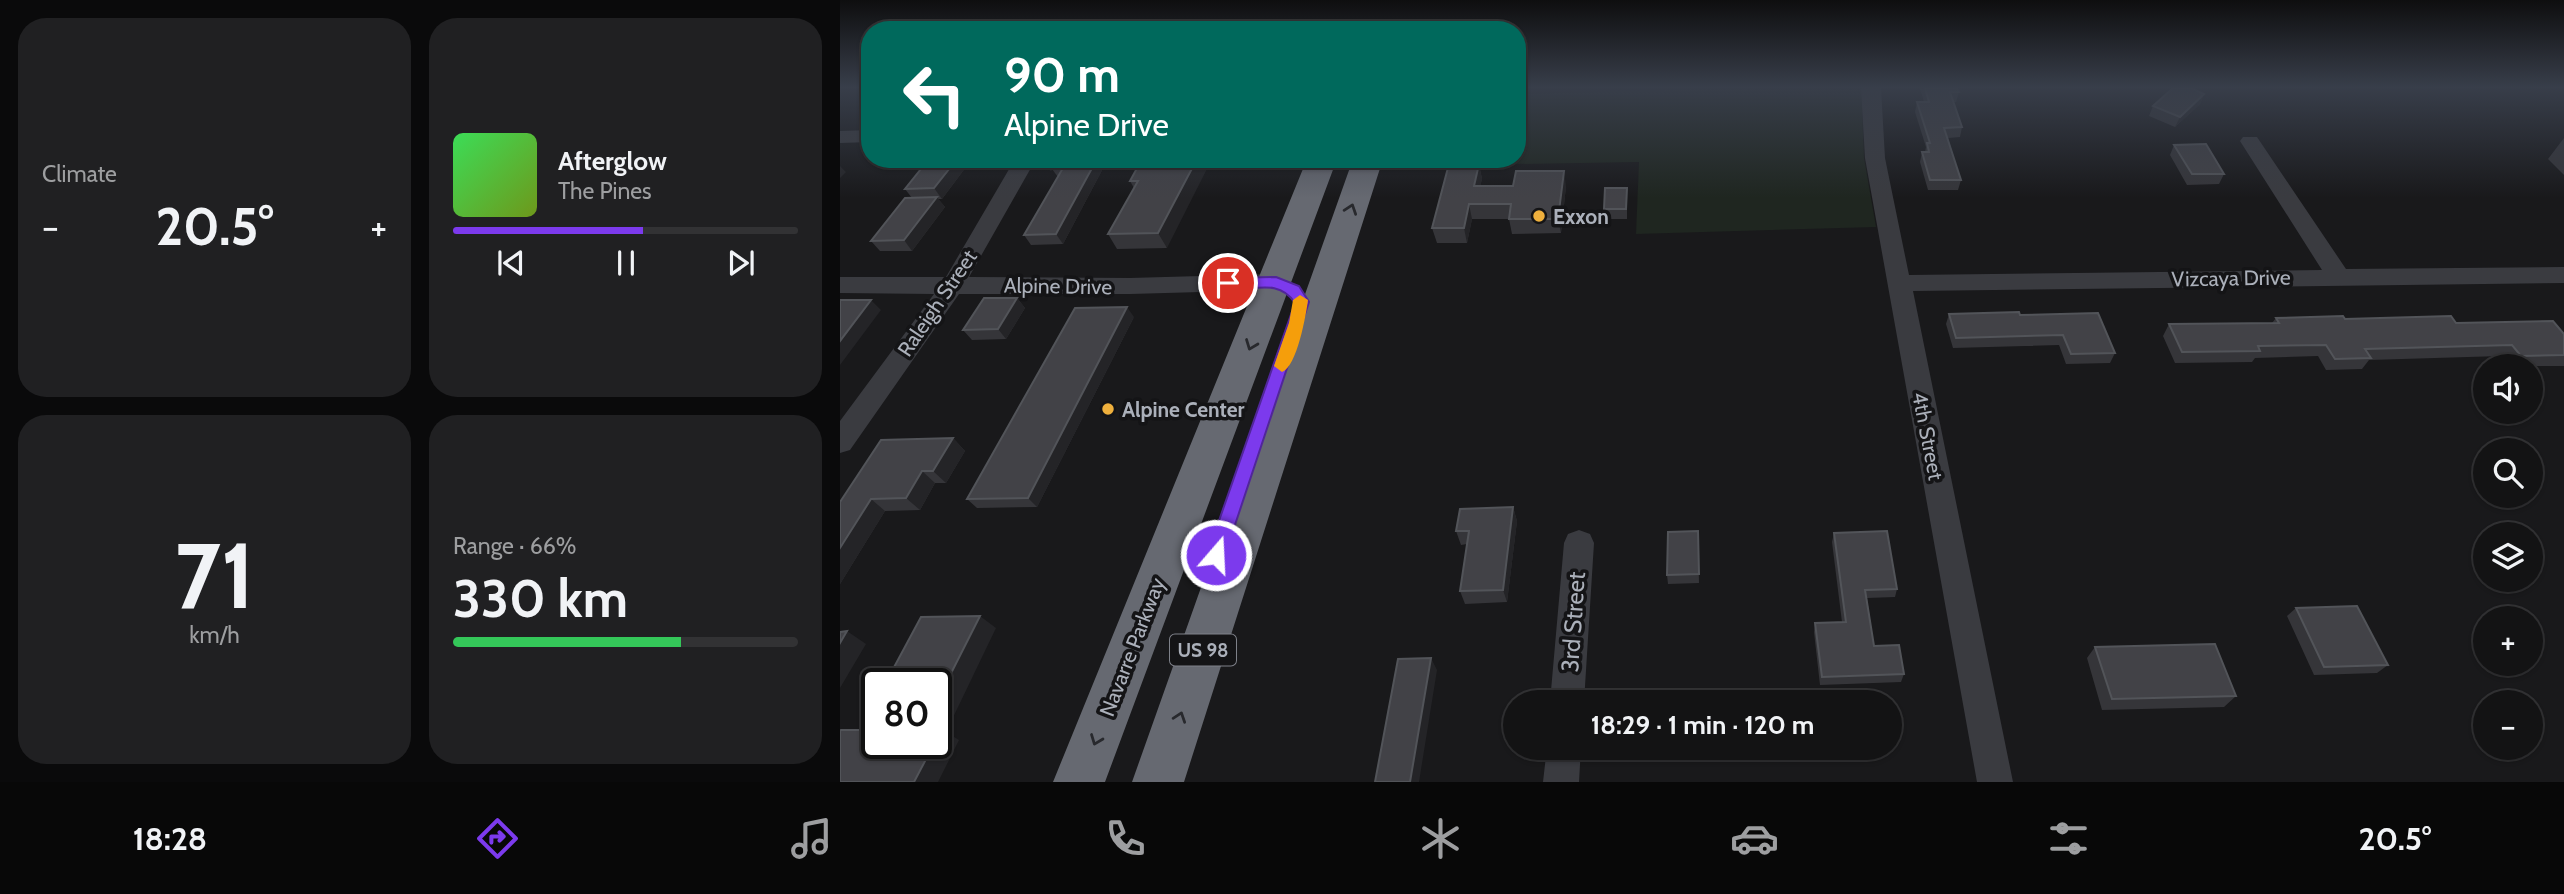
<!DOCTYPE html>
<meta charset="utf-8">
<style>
:root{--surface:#131314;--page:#202022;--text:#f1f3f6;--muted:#9d9ea0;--line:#323234;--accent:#7c3aed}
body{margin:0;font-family:Cabin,sans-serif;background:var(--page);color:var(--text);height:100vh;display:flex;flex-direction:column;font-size:26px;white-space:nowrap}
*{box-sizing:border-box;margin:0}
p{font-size:23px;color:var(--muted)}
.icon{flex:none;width:38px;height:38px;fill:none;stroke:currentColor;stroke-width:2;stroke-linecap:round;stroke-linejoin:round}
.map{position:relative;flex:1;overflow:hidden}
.panel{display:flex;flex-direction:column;gap:18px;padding:18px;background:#0a0a0b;width:840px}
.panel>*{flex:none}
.guide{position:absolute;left:21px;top:21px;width:665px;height:147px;border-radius:28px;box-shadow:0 2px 5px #0004,0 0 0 2px var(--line);background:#00695c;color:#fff;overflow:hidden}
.tools{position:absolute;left:1633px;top:354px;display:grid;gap:14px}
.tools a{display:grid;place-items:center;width:70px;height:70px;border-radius:50%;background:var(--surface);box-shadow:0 2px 5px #0004,0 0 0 2px var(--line);font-size:35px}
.speed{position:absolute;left:21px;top:668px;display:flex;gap:14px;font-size:35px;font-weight:700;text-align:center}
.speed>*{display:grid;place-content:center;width:91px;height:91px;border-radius:50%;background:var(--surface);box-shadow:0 2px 5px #0004,0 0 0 2px var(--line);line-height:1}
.speed .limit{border:4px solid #111;border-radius:10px;background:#fff;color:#111}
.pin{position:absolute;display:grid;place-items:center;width:60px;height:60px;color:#fff;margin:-30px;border:4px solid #fff;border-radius:50%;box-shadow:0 2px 7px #0007}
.me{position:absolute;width:77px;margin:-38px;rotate:19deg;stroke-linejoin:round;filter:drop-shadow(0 0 5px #0008)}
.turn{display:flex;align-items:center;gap:24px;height:147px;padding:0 28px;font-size:32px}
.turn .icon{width:91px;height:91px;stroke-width:2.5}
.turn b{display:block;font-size:49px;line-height:60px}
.big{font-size:52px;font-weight:700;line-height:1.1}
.panel .card{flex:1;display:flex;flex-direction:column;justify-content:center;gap:10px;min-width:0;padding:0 24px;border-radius:28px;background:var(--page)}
.panel .dial{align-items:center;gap:0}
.dial b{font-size:91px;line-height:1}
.song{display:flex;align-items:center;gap:21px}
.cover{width:84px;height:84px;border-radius:10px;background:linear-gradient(135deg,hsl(130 70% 55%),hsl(80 70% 35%))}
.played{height:7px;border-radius:4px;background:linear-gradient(90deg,var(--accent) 55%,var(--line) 55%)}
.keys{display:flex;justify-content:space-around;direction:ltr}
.heat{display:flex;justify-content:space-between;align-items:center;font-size:38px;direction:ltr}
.charge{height:10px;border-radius:5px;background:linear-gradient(90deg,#34c759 66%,var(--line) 0)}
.panel .tiles{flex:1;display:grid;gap:18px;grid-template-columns:repeat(2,1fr)}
.trip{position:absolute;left:663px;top:690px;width:399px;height:70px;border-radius:35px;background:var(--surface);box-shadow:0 2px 5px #0004,0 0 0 2px var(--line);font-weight:700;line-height:70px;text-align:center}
.dock{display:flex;height:112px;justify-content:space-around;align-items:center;background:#080808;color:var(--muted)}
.dock .icon{width:49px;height:49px}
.dock .current{color:var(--accent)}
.dock b{font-size:32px;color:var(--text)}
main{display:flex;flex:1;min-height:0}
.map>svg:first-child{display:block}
</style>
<main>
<section class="panel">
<div class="tiles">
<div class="card"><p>Climate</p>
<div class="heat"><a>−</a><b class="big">20.5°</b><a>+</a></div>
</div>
<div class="card">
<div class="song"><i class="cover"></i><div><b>Afterglow</b><p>The Pines</p></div></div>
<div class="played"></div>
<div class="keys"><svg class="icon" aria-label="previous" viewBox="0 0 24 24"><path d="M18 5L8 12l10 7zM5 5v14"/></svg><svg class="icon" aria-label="pause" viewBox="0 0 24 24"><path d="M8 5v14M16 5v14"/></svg><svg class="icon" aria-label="next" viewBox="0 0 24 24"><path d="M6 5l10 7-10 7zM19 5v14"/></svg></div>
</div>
<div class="card dial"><b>71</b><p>km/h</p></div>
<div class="card"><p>Range · 66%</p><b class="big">330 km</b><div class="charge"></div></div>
</div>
</section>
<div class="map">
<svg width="1724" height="782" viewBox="0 0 1724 782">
<rect width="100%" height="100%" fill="#19191b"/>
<!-- green -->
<path fill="#1f2620" d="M917,88H1021L1024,158L1036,227L796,234L799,162L557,166L559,159H677V94Z"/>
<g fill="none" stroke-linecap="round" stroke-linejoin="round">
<!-- street -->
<path fill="#3a3b40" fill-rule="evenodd" d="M1021,88H1041L1045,158L1069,275L1482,270L1400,141L1403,137H1417L1506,269L1724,267V283L1073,291L1173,782H1137L1025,158Z
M30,130V142L0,143V131Z
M175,159H196L129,277L290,278L436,274L444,276L448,282L444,288L436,290L290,294H119L10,450L0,453V421L94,294L0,293V277H106Z
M739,530L750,534L754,543L744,702H710L724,543L728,534Z
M707,747H741L739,782H703Z"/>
<!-- highway -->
<path fill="#666971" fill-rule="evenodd" d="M467,159H497L265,782H213Z
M513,159H543L344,782H292Z"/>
</g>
<!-- wall -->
<path fill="#353539" d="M1080,88H1117L1119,92L1116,102H1113L1122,127L1120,137L1108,138L1121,180L1118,190H1088L1080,162L1082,152H1085L1086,147L1075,112L1077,102H1084Z
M1364,94L1360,104L1335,127L1309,116L1313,106Z
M1724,138V175L1708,159Z
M1334,145L1384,174L1379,184L1347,185L1330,155Z
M89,159H132L102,199H98L105,207L72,251H40L31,241L72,198L65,189Z
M218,159H268L223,244L191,245L184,235L218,177L212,169Z
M302,159L327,248L277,249L268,234L294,188L290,181Z
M639,164L642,179L640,186H726L721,233L672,234L669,219H632L627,243H597L592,228Z
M787,188V219H765L764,209Z
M177,298L185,308L166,339L132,340L123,330Z
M1109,314L1180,315L1275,353L1270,363L1226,364L1219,345L1113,348L1106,324Z
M294,317L197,507L137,508L127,499Z
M1436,318L1616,323L1724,334V366H1669L1661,356L1529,360L1522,369L1486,370L1478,356L1415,358L1412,362L1335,363L1323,336L1329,324L1432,323Z
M113,438L125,451L106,483H95L80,510L45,511L0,584V502Z
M673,507L677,521L667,602L625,604L620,591L627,544L621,545L616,531Z
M858,531L859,583L828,584L827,575Z
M994,533L1057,589L1055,597L1027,598L1034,646L1064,674L1061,682L980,685L974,632L975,623L1002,622L992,542Z
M1456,608L1548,665L1537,673L1474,675L1447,616Z
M1255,647L1396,696L1384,707L1262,710L1247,658Z"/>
<!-- shaded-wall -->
<path fill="#242427" d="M1364,94L1360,104L1335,127L1340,117Z
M117,159H132L102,199L94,188Z
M257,159H268L223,244L216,234Z
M357,159H372L327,248L318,233Z
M639,164L642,179L637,201L634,186Z
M0,166L6,172L0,178Z
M724,171L726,186L721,233L718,219Z
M97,197L105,207L72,251L64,240Z
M629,204L632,219L627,243L624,228Z
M177,298L185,308L166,339L158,329Z
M31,300L41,310L0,365V341Z
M287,307L294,317L197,507L188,498Z
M113,438L125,451L106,483L93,471Z
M82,471L95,483L80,510L66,498Z
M31,499L45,511L0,584V548Z
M673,507L677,521L667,602L663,590Z
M140,616L156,628L106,732L119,740L98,782H74L94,744H96V703Z
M7,631L26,644L0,688V643Z
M591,658L597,670L579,782H570Z"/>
<!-- building -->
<path fill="#424247" stroke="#525459" stroke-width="2" d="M1085,88H1117L1119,92H1110L1122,127L1104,128L1121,180H1090L1082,152H1089L1087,143H1090L1077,102H1089Z
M1333,88H1351L1364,94L1340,117L1313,106Z
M1366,144L1384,174H1352L1334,145Z
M89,159H117L94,188L65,189Z
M218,159H257L216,234L184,235L223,168L212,169Z
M302,159H357L318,233L268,234L298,181H290Z
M609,164H639L634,186H673L676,171H724L718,219H669L671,204H629L624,228H592Z
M765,188H787L786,209H764Z
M97,197L64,240L31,241L65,198Z
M144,298H177L158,329L123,330Z
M0,300H31L0,341Z
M287,307L188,498L127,499L235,308Z
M1179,312L1180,315L1258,313L1275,353L1231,354L1223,335L1116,338L1109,314Z
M1503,316L1505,319L1611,316L1616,323L1713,321L1724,334V355L1681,356L1672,345L1525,349L1531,358L1495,359L1486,345L1418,346L1420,351L1342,352L1329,324L1439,323L1436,318Z
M113,438L93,471H82L66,498L31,499L0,548V502L41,440Z
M673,507L663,590L620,591L629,531H616L620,509Z
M858,531L859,574L827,575L828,532Z
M1047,531L1057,589L1025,590L1034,646L1059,645L1064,674L982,677L975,623L1006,622L994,533Z
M1517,606L1548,665L1484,667L1456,608Z
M140,616L96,703V684H45L81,617Z
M7,631L0,643V632Z
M1375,644L1396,696L1272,699L1255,647Z
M591,658L570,782H535L558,659Z
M37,699V744H94L74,782H0V731L1,730H20Z
M96,729H101L96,739Z"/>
<!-- one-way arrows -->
<defs><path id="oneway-chevron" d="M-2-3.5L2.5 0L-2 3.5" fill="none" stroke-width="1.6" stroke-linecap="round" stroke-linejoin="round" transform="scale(1.75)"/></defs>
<g stroke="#28292d">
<use href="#oneway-chevron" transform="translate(511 209) rotate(-71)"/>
<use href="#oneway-chevron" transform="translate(411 345) rotate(111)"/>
<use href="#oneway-chevron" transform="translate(340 717) rotate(-71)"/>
<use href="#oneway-chevron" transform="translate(256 740) rotate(111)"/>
</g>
<!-- sky -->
<linearGradient id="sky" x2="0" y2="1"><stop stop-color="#0e0e0f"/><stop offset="0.44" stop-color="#383e4a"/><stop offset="1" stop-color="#383e4a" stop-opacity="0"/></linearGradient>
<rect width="1724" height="198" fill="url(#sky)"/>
<!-- route -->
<path fill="#7c3aed" stroke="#51269a" stroke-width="2" d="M436,277L459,286L469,302L385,555L383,561L376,563L370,561L367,555L455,303C434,271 398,301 381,283L388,278Z"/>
<!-- slow -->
<path fill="#f59e0b" d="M460,295L468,300C466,315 457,367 442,372L434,366L449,323L453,300Z"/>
<!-- markers -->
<g fill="#efb03d" stroke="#141416" stroke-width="2.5">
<circle cx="699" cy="216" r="7"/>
<circle cx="268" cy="409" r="7"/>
</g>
<g text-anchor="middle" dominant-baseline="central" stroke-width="7" stroke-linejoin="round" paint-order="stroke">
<!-- shield labels -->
<rect fill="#141416" stroke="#7e8189" stroke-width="2" x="330" y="634.5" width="66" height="31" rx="5"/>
<g font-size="19" font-weight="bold" fill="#abb0ba">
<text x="363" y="650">US 98</text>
</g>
<!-- poi labels -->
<g font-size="21" font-weight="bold" fill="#abb0ba" stroke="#141416" text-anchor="start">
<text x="713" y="216">Exxon</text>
<text x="282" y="409">Alpine Center</text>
</g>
<!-- street labels -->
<g font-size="21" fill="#abb0ba" stroke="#141416">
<text transform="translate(1391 278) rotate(-1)">Vizcaya Drive</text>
<text transform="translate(218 286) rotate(1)">Alpine Drive</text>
<text transform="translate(97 303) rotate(-56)">Raleigh Street</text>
<text transform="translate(1088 436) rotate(79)">4th Street</text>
<text transform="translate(292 647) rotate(-69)">Navarre Parkway</text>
</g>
<!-- near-street labels -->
<g font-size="24" fill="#abb0ba" stroke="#141416">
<text transform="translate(733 622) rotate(-86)">3rd Street</text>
</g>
</g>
</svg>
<div class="tools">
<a><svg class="icon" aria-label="sound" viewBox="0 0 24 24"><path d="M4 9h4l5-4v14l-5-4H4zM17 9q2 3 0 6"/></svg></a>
<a><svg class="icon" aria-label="search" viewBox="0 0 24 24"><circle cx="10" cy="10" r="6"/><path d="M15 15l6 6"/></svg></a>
<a><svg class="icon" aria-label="layers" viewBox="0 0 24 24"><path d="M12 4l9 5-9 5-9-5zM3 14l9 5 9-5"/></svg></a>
<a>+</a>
<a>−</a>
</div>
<div class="speed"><div class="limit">80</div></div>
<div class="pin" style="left:388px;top:283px;background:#d93025"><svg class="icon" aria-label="arrive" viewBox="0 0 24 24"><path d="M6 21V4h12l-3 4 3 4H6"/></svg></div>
<svg class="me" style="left:376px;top:555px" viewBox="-20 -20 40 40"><circle r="17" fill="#7c3aed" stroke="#fff" stroke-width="3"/><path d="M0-11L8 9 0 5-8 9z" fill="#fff"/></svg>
<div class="trip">18:29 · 1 min · 120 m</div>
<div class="guide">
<div class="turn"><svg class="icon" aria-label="left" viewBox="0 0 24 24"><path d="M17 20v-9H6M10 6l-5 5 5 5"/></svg><div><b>90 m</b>Alpine Drive</div></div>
</div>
</div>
</main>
<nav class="dock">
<b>18:28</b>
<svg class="icon current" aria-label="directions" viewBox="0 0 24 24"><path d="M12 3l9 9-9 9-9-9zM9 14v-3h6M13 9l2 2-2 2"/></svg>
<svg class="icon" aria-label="music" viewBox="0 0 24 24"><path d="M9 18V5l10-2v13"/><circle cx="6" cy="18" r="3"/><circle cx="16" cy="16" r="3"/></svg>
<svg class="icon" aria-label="phone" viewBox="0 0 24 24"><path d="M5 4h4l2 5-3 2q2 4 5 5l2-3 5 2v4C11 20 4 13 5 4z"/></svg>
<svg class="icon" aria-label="climate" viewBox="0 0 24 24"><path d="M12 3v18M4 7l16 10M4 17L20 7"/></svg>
<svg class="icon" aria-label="car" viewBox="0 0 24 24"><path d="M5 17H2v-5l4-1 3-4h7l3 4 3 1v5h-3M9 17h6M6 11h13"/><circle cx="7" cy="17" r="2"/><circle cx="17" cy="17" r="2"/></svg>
<svg class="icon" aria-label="filters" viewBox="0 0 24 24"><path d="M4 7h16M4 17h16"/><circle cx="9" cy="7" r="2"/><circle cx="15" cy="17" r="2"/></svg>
<b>20.5°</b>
</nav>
